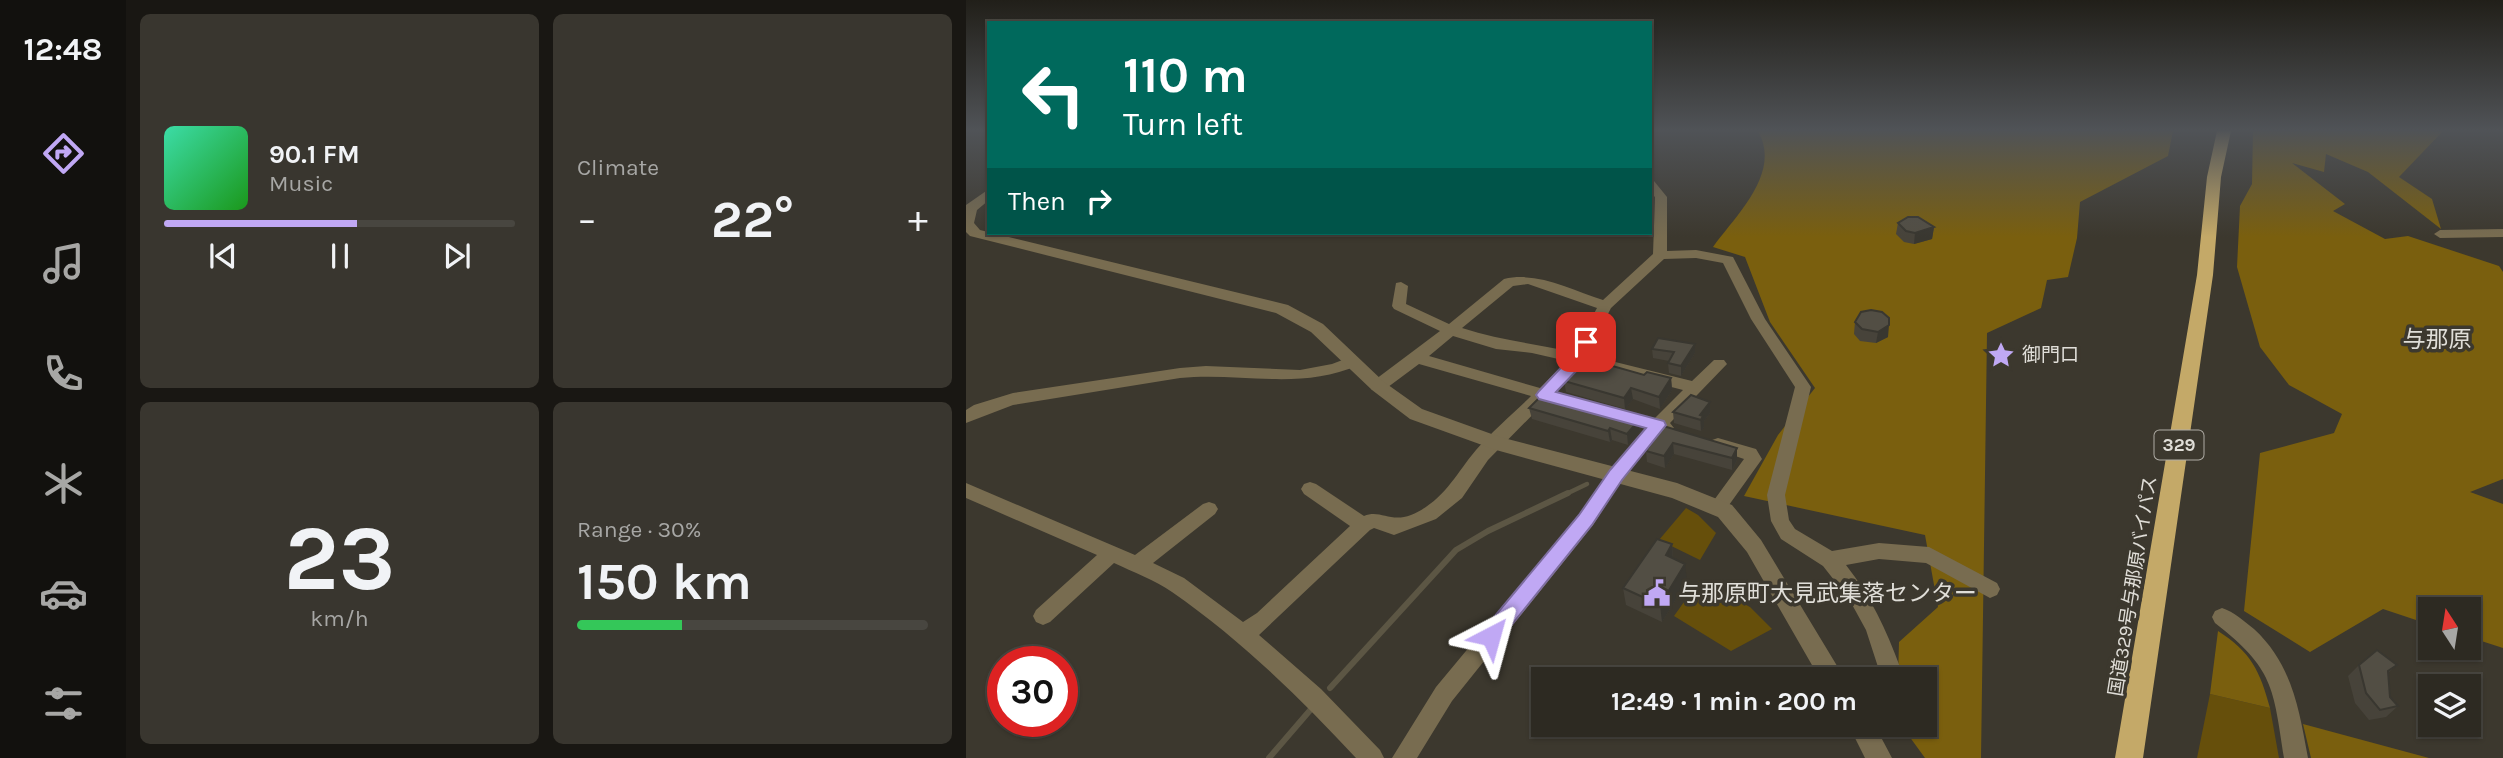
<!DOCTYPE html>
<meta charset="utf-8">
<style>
:root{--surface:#2d2a22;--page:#39362f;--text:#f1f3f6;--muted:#a7a7a5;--line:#484640;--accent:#c0a8f4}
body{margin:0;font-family:Karla,"Noto Sans JP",sans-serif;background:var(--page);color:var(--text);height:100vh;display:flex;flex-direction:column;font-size:26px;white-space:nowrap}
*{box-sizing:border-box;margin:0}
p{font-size:23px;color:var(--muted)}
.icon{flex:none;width:38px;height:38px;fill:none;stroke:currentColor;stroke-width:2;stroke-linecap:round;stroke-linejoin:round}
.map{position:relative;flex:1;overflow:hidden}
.panel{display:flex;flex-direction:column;gap:14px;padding:14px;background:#191713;width:840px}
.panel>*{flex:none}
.top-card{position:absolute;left:21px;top:21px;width:665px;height:214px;border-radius:0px;box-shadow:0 2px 5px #0004,0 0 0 2px var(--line);background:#00695c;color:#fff;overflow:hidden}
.needle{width:46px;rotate:348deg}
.buttons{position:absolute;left:1452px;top:597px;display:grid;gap:14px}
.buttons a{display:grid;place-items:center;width:63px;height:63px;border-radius:0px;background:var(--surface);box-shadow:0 2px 5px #0004,0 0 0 2px var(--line);font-size:35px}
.speed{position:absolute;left:21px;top:646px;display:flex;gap:14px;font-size:35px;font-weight:700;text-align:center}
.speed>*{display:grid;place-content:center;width:91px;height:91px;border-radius:50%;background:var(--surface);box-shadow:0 2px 5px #0004,0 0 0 2px var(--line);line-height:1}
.speed .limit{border:10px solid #d22;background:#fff;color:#111}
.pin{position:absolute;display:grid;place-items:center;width:60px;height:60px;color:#fff;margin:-30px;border-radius:14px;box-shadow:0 4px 10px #0006}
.me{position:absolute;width:77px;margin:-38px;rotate:39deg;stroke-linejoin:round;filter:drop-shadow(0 0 5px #0008)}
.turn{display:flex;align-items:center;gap:24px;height:147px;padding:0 21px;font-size:32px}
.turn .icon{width:91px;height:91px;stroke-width:2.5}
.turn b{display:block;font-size:49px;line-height:60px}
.then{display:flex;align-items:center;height:66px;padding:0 21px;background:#0003;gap:14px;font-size:26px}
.big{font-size:52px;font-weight:700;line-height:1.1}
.panel .card{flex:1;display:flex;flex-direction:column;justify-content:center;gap:10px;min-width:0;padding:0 24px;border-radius:10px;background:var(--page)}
.panel .dial{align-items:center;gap:0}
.dial b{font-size:91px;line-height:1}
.song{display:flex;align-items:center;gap:21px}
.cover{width:84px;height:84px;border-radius:10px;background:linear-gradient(135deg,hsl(160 70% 55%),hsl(120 70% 35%))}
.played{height:7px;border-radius:4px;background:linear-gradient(90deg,var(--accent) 55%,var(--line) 55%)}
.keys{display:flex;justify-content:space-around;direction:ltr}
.heat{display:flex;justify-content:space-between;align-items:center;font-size:38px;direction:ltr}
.charge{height:10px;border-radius:5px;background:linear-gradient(90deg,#34c759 30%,var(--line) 0)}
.panel .tiles{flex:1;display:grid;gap:14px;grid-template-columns:repeat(2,1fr)}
.trip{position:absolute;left:565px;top:667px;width:406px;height:70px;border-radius:0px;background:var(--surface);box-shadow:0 2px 5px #0004,0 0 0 2px var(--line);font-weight:700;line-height:70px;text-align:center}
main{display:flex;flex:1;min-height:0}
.tab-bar{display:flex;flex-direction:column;width:126px;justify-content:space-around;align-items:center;background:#12110e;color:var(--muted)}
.tab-bar .icon{width:49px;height:49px}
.tab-bar .current{color:var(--accent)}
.tab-bar b{font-size:32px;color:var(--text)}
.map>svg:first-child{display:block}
</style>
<main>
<nav class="tab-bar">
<b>12:48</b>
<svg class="icon current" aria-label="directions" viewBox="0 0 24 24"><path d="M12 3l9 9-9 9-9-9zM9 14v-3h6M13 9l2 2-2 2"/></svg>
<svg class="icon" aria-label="music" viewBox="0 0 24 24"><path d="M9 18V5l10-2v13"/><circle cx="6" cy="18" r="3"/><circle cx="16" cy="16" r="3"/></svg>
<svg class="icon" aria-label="phone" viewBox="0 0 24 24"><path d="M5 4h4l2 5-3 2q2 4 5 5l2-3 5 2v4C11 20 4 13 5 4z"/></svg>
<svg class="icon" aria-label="climate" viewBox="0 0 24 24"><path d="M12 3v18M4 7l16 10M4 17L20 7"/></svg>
<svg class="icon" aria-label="car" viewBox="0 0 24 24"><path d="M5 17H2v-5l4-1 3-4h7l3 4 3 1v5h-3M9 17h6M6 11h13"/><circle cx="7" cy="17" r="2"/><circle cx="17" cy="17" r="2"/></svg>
<svg class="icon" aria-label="filters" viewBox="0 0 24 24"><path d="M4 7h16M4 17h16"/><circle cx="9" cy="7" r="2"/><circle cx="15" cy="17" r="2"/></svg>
</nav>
<section class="panel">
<div class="tiles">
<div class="card">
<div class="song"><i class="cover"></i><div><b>90.1 FM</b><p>Music</p></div></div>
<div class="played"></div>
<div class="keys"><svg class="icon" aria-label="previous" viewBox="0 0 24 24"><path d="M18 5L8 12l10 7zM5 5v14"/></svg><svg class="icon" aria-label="pause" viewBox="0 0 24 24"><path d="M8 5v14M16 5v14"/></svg><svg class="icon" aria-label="next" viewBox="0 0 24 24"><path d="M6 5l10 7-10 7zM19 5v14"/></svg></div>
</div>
<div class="card"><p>Climate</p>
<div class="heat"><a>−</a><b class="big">22°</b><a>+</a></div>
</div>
<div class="card dial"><b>23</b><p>km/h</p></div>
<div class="card"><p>Range · 30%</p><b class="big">150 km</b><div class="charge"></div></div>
</div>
</section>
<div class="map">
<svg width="1537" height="758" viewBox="0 0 1537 758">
<rect width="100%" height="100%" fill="#3c382e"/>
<!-- green -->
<path fill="#664f0b" d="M720,508L732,515L750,533L734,560L693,540Z
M733,581L784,607L806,629L765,651L708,616Z
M1244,694L1304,708L1313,758H1231Z"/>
<!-- forest -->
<path fill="#7a5f0e" d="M792,131H1207L1202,156L1114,202L1111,238L1102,277L1081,280L1075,308L1021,333L1015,758H959L935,725L959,724V679H932L933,642L972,607L959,535L778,496L812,435L849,388L804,322L779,257L747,247C770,215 816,173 792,131Z
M1287,131H1477L1433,177L1466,199L1475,229L1402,172L1360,154L1358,172L1326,163L1379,204L1367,211L1419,239L1442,236L1533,266L1537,272V479L1504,492L1537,504V648L1503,637V609H1465V625L1417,609L1344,652L1278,611L1294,453L1368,433L1376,414L1323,385L1294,347L1271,267L1274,206L1286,184Z
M1252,631C1285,652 1294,671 1304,708L1244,694Z
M1337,724L1463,758H1345Z"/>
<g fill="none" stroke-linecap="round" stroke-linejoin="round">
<!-- stream-far1 -->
<path stroke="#5c5644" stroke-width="4.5" d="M598,495L621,484"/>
<!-- stream -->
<path stroke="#5c5644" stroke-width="6" d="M364,688L490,550L522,531L602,493
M303,758L346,708"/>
<!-- minor -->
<path fill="#786c50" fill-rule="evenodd" d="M684,181H688L701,197V251L730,250L767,257L799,319L845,387L819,495L823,520L829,529L866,551L913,543L963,547L1031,583L1034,589L1031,595L1024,598L960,563L913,559L880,565C905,597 920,629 934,667L929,679H907L912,667L900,630L883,599L857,566L815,539L805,521L801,495L829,387L785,319L757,263L730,258L698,259L645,308L621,355L726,381L748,360H758L761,364L704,423L708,428L706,432L695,433L656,480L627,525L486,701L451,758H426L470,687L613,515L644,470L680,428L642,417L640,413L642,409L648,407L688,419L717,390L616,364L588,392L594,397L592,401H580L522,460L496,498L470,519L428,535L408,528L404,530L293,635L355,689L414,750L418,758H390C334,698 274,639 206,592C189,580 167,572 148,563L84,622L77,625L70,622L67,616L70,610L131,555L0,498V483L169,555L237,504L243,502L249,504L252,509L249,514L187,563L218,578L277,622L291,613L384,526L338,494L335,489L338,484L344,482L350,484L398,516C414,509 424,523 445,515C478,501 489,475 510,450C526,431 547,414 565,396L453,364L418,390H406L404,386L406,382L474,331L428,309L426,306L430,283L435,282L442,286L440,304L483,324L538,279C572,271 605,290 637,300L687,254L689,197L684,192ZM562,284L631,308L607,352C570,344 533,340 496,328L547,286ZM487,336L530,349L566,353L601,361L574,388L463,356Z
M1537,229V237L1474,238L1468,234L1474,230Z
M387,356L395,361L392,365C335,391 275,372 214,378L47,405L0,423V410L8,405L47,393L214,368L240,366L334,370L366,364Z
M752,438L790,449L796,459L758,512L752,514L746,512L743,507L778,459L746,448L743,444L746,440Z
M1256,608C1268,612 1278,621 1288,629C1326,664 1333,709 1342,758H1318C1307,687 1308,669 1249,623L1246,617L1249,611Z"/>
<!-- tertiary -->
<path fill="#786c50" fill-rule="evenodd" d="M23,189V200L11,210L8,223L14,230L322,305L357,324L418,382L456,409L534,437L711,483L766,505L795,540L879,679H854L781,552L752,517L706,498L530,450L444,419L406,390L345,332L310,313L4,236L0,232V205Z
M882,724H908L926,758H899Z"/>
<!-- trunk -->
<path fill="#c4a968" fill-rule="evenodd" d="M1251,131H1265L1255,177L1247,275L1177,758H1149L1231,275L1241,177Z"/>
</g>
<!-- wall -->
<path fill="#47433a" d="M932,223L968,227L966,239L948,244L938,242L930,234Z
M895,312L922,337L910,343L894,341L888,334L889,322Z
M686,349L729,353L715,376L703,373L702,363L703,361L687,358Z
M634,367L678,375L705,378L706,390L694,409L667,399L659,409L600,392L598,381Z
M563,408L673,420L674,432L662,445L646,440L644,442L566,419Z
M707,412L744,413L738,421V427L735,431L708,423Z
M685,436L771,448V460L766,470L708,454L699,468L681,462L680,451L686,443Z
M706,544L707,558L721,581L696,622L660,605L657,588Z
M1393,665H1431L1422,673L1424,697L1432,706L1420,717L1403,720L1389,703L1382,676Z"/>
<!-- shaded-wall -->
<path fill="#393730" d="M968,227L966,239L948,244L949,233Z
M923,325L922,337L910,343L912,332Z
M729,344V353L715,376V366Z
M705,378L706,390L694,409L693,397Z
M665,388L667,399L659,409L658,398Z
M744,402V413L738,421V427L735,431L734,415Z
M673,420L674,432L662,445L661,434Z
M644,428L646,440L644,442L642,431Z
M707,443L708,454L699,468L698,456Z
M771,448V460L766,470V458Z
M706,544L707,561L700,555Z
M719,564L721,581L696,622L694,605Z"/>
<!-- building -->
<path fill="#524e44" stroke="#393730" stroke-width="2" d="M942,217H952L968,227L949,233L940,231L932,223Z
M905,310L916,312L923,318V325L912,332L896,329L889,322L895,312Z
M692,338L729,344L715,366L702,363L708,352L686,349Z
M614,361L634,367L643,365L678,375L681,372L705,378L693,397L665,388L658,398L598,381Z
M586,395L673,420L661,434L644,428L642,431L563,408L575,396L584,398Z
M725,395L744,402L734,415L737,416L735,420L707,412Z
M694,425L771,448L766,458L707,443L698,456L680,451L689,438L685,436Z
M691,539L706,544L700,555L719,564L694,605L657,588Z
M1411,650L1431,665L1422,671L1424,697L1432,706L1414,710L1400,693L1393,665Z"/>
<!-- sky -->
<linearGradient id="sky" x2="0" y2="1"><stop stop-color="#211f19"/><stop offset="0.55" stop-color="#505357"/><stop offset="1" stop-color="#505357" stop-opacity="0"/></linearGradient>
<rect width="1537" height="237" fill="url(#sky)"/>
<!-- route -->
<path fill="#c0a8f4" stroke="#7d6d9f" stroke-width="2" d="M620,337L628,342L617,364L590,392L698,421L700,425L656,480L626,525L532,642L525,645L518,642L514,636L518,629L613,515L644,470L680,428L573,399L570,395L573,391L605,357L615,338Z"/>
<!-- icons -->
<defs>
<symbol id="sight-bare" viewBox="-9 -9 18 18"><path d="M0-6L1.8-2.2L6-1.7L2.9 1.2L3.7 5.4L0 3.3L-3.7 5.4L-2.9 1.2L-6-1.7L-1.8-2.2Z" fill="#c0a8f4" stroke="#3c382e" stroke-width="2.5" paint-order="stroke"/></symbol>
<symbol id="civic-bare" viewBox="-9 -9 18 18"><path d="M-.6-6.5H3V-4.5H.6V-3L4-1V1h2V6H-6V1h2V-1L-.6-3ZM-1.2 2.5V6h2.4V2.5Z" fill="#c0a8f4" stroke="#3c382e" stroke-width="2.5" paint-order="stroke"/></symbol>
</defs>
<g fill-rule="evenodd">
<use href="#sight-bare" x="1016" y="336" width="38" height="38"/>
<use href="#civic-bare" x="672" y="574" width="38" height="38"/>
</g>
<g text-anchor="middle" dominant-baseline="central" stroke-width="7" stroke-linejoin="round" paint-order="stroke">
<!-- shield labels -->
<rect fill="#3c382e" stroke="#afaca5" stroke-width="2" x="1188.5" y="430.5" width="49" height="29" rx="5"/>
<g font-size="18" font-weight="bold" fill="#e0ded8">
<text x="1213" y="445">329</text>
</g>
<!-- poi labels -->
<g font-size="19" fill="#e0ded8" stroke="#3c382e" text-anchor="start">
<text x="1056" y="355">御門口</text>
</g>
<!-- street labels -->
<g font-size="19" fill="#e0ded8" stroke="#3c382e">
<text transform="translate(1167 586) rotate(-81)">国道329号与那原バイパス</text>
</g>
<!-- quarter labels -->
<g font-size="23" fill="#e0ded8" stroke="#3c382e">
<text x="1471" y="339">与那原</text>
</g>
<!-- near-poi labels -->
<g font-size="23" fill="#e0ded8" stroke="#3c382e" text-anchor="start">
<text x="712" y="593">与那原町大見武集落センター</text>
</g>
</g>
</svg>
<div class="buttons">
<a><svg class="needle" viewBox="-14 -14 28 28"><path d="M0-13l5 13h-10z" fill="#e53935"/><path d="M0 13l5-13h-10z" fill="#a7a7a5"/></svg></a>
<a><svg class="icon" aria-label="layers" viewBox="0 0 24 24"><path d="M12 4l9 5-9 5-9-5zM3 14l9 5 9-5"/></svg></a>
</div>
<div class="speed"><div class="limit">30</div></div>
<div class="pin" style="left:620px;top:342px;background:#d93025"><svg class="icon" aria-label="arrive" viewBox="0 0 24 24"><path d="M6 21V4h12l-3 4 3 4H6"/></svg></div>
<svg class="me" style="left:525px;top:636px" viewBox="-20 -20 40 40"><path d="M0-17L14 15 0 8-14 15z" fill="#c0a8f4" stroke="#fff" stroke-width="4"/></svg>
<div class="trip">12:49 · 1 min · 200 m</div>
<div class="top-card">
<div class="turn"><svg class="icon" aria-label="left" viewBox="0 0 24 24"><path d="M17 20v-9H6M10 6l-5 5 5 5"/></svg><div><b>110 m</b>Turn left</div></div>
<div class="then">Then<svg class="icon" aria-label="right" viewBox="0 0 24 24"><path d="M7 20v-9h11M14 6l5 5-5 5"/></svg></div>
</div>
</div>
</main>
